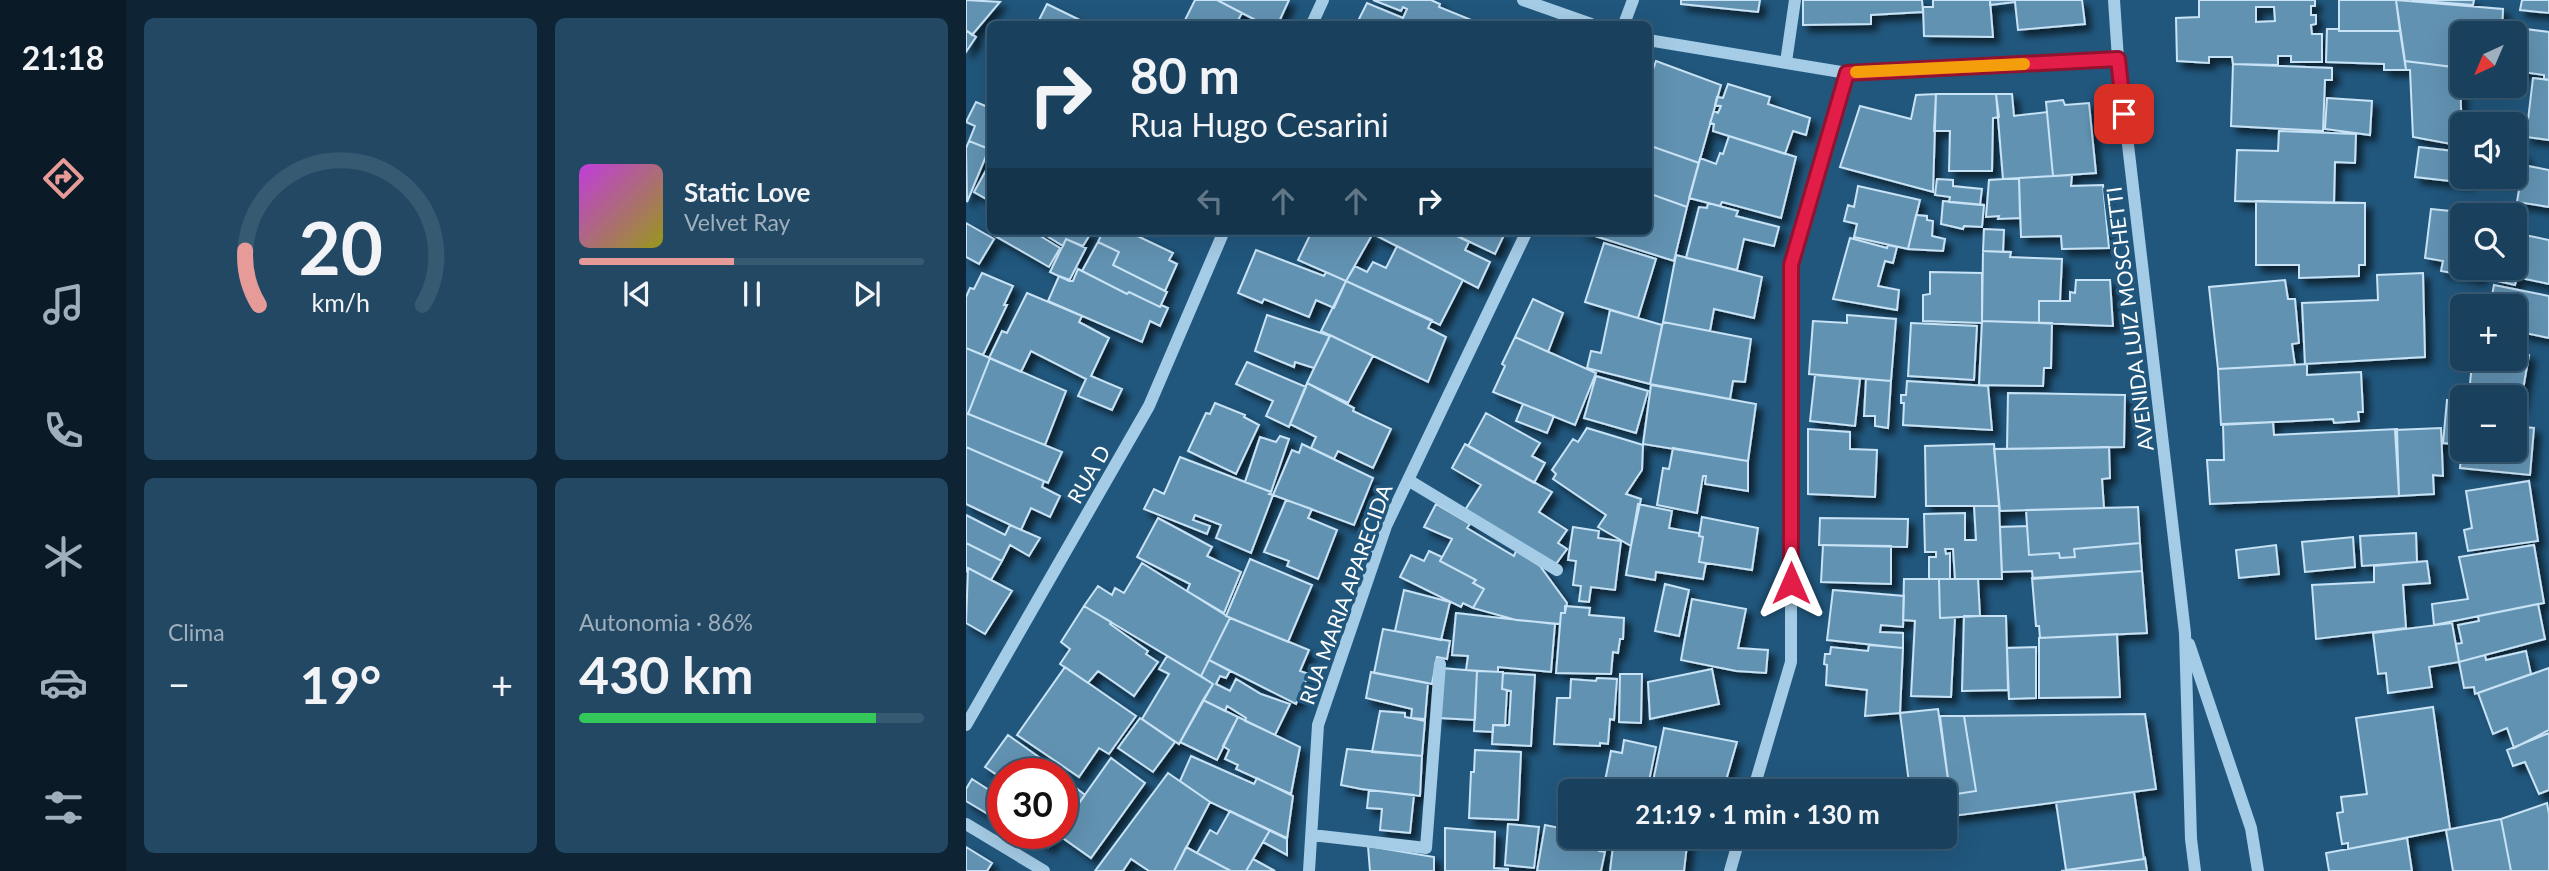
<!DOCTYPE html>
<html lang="pt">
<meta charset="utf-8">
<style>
:root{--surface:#19415e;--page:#224864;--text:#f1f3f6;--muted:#9fafbc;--line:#375a73;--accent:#e69b98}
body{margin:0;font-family:Lato,sans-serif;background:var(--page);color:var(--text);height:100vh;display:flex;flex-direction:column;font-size:26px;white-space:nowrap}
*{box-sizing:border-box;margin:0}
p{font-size:23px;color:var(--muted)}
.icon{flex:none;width:38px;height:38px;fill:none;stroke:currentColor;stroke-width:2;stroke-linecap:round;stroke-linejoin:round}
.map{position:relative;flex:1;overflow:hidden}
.panel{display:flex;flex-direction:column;gap:18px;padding:18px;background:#0e2434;width:840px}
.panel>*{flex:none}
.banner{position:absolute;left:21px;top:21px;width:665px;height:214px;border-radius:10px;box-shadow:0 7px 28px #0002,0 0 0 2px var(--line);background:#19415e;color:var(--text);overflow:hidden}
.needle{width:46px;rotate:224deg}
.buttons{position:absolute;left:1484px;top:21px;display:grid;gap:14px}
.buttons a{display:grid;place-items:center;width:77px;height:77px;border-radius:10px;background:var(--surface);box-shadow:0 7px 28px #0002,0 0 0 2px var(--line);font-size:35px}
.speed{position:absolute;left:21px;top:758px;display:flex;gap:14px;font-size:35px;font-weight:700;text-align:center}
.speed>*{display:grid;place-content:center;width:91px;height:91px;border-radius:50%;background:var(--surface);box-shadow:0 7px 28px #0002,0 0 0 2px var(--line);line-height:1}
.speed .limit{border:10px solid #d22;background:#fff;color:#111}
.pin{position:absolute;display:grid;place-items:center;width:60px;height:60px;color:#fff;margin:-30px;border-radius:14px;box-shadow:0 4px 10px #0006}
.me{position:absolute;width:77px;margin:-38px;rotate:0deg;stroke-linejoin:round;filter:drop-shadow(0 0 5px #0008)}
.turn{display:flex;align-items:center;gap:24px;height:147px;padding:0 28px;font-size:32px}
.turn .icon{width:91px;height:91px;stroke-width:2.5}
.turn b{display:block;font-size:49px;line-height:60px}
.lanes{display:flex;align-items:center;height:66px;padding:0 28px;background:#0003;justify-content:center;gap:35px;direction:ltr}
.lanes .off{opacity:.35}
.big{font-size:52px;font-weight:700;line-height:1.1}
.panel .tile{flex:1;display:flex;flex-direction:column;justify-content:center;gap:10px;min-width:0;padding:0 24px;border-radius:10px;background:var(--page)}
.panel .dial{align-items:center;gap:0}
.dial svg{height:182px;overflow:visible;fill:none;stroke:var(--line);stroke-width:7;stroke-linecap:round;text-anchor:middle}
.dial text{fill:var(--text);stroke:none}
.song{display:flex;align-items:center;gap:21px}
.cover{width:84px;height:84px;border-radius:10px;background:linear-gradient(135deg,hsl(290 70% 55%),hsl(60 70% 35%))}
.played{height:7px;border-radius:4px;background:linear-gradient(90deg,var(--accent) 45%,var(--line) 45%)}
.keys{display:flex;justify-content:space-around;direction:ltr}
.heat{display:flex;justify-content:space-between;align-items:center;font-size:38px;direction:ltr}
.charge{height:10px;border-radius:5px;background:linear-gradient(90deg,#34c759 86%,var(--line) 0)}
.panel .tiles{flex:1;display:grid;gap:18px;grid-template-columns:repeat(2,1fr)}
.trip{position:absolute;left:592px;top:779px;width:399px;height:70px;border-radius:10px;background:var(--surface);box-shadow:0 7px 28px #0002,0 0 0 2px var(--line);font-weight:700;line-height:70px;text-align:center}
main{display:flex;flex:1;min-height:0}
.menu{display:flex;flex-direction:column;width:126px;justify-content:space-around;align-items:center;background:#0a1a26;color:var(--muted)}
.menu .icon{width:49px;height:49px}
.menu .active{color:var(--accent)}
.menu b{font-size:32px;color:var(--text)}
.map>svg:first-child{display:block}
</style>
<main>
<nav class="menu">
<b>21:18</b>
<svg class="icon active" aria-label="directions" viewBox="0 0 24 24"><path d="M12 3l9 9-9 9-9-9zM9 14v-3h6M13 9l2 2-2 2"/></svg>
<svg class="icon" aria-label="music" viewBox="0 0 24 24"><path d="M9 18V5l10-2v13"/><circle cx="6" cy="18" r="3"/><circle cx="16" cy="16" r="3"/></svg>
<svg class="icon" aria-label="phone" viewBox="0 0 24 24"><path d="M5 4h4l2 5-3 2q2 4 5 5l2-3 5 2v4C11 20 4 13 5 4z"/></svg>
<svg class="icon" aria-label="climate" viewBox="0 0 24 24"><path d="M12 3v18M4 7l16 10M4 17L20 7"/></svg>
<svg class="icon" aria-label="car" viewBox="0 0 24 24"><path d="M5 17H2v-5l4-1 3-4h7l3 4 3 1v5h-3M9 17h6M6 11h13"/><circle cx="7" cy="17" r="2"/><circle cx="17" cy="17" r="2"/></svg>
<svg class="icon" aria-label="filters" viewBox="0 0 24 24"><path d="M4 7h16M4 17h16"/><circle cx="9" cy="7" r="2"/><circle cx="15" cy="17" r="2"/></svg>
</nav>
<section class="panel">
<div class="tiles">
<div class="tile dial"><svg viewBox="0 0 100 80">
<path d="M14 69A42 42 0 1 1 86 69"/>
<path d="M14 69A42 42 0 0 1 8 45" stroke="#e69b98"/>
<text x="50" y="56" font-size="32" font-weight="700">20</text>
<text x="50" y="72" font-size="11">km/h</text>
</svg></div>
<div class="tile">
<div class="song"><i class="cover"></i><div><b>Static Love</b><p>Velvet Ray</p></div></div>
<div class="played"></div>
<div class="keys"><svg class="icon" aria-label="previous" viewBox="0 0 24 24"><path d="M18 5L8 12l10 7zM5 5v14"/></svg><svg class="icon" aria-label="pause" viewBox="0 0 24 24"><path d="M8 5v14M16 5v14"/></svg><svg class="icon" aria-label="next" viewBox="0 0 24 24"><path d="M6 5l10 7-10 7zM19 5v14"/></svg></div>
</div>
<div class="tile"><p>Clima</p>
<div class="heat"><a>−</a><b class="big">19°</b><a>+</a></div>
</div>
<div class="tile"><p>Autonomia · 86%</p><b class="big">430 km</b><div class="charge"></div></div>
</div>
</section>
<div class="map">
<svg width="1583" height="871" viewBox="0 0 1583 871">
<defs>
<filter id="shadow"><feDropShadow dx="6" dy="6" stdDeviation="3.5" flood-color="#0009"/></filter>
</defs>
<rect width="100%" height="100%" fill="#21577d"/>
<!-- building -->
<path fill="#6292b2" stroke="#c8e3f5" stroke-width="2" fill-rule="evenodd" filter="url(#shadow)" d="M0,0L34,2L6,35L0,30Z
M229,0H251L276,13L270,24H217Z
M251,0H323L312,24H297Z
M407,0H465L474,4L473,7L515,24H400L392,21L401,3L437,18L441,9L437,7L435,11Z
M715,0H794L792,12L715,4Z
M837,0H956L957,12L905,15V24L837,25Z
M967,0H1024L1027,37L958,36L957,7H967Z
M1024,0H1116L1119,24L1052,30L1049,2L1024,5Z
M1233,0H1349V6H1345V15H1350V24L1345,25L1346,34H1356V62H1325V56H1312V65L1267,64L1266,57H1243V63L1211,61L1210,18L1233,17ZM1290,7H1308L1309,21L1290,22Z
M1373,0H1430L1434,31H1373Z
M1430,0L1537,9L1536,33H1496V68L1439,61Z
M1445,0H1508L1507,5Z
M1556,0H1583V13L1554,10Z
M81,4L122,24H71Z
M1544,27L1583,32V80L1578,79V75L1549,71V33H1544Z
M1361,29H1373V31H1434L1440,70H1418V64L1360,62Z
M0,30L10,37L0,52Z
M690,61L755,85L733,163L682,145V84Z
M1439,61L1494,68L1496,146L1447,137L1444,70H1440Z
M1267,64L1366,68V80H1359L1357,131L1265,126Z
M1567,78L1583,80V140L1560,137Z
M762,84L804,97L802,104L844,118L840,135L827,131L819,154L747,131L748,124L744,123L748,111L752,113L755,106L749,105L751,97L757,98Z
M970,94L967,192L874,167L894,106L945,119L950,95Z
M970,94H1030L1033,117L1027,118L1026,171H983L984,131H968Z
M1030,94H1046L1048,116L1081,112L1087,176L1037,179Z
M1361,98L1406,101L1404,135L1359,129Z
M1097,100L1099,105L1123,103L1130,173L1087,176L1080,102Z
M10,102L24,108L23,149L3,141L9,126L0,122Z
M1313,131L1390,134L1389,163L1369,162L1368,203L1269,201L1271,150L1312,151Z
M763,136L830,157L815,218L756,202L754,206L723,198L734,158L750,164L754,153L757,154Z
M3,141L23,149L1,202L0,148Z
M682,145L733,163L721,207L682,193Z
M1453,147L1496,152V177H1502L1501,183L1449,177Z
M1549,154L1559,156L1554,181L1524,177H1549Z
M24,163V201L8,192Z
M1557,165L1583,170V207L1551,202Z
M1106,175L1105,186L1137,185L1143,248L1096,249L1095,236L1055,237L1053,178Z
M1053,178L1054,218L1032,219L1033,216L1020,217L1023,180Z
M971,179L987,180V186L1016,189L1014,205L983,202L984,197L969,195Z
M892,186L954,200L942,249L888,237L891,224L878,221L882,205L888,207Z
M682,193L721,207L708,261L613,231H682Z
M977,201L1018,205L1016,227L998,226L997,229L975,224Z
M1290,201L1399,203V265H1393V276L1333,278V265H1290Z
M742,203L772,211L770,216L813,227L808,246L778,239L771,270L720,258L733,207L741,208Z
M1465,209L1525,215H1496V268H1516L1514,278L1475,271L1477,261L1459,258Z
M950,215L961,216V220L967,221L966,236L979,239L977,251L942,249Z
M0,223L28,239L13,264L0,257Z
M1018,229L1038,230L1037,252L1017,251Z
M25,231H66L94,248L83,267L24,233Z
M73,231H123L125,233L117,246L100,239L97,246Z
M137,231H161L207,253L203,260L211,264L199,291L147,265L153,252L132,242Z
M346,231H400L406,235L380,281L332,260Z
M411,231H481L503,242L499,250L524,262L512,288L409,235Z
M481,231H530L538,235L529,254Z
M1549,233L1583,240V284L1540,275L1541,268H1549Z
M884,238L921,248L922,245L931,247L927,263L919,261L912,286L933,290L931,310L867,299Z
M100,239L120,248L103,281L84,272Z
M132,242L153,252L147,265L201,292L194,307L163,292L161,294L116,271Z
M638,243L690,259L672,318L619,302Z
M431,246L497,280L474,325L380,281L389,266L401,272L407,262L420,268Z
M290,250L358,276L360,272L380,281L368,308L350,300L343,317L298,299L296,303L272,293Z
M1017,251L1045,252L1044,257L1096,259L1094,301H1073V323L1016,321Z
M710,255L796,277L788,318L748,309L744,331L697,322Z
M1530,268H1541L1540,275L1551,277L1549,285L1527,280Z
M112,269L161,294L163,292L194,307L195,305L202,308L194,326L184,321L176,342L82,301L93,276L107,281Z
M964,272L1016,273V323L957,321V295L964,294Z
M16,273L47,286L38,305H41L17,355L0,348V297L4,288L8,289Z
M1457,273L1459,357L1339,364L1336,303L1412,300L1411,275Z
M1110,280H1144L1147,326L1073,323V301H1104V292L1109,293Z
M1319,280L1322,299H1329L1333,343L1326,344L1329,365L1252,369L1243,287Z
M380,281L466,320L462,328L480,337L462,382L355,331Z
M1528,285L1583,296V338L1549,331V306H1524Z
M61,293L116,316L113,322L143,338L125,376L156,389L146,410L112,396L120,379L65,351L55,372L23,358L36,331L41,333Z
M567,299L597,313L582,352L549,337Z
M644,310L696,325L684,384L621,368L625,351L635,353Z
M301,315L364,336L348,368L329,362L328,367L289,351Z
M881,315L930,319L925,381L843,374L847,321L881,323Z
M1016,321L1086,323L1085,368H1078L1077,386L1013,385Z
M697,322L785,339L779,382L767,381L764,399L684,384Z
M945,323L1011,326L1008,380L942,376Z
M364,335L407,356L382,403L341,383Z
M549,337L630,373L609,425L527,392L539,366L536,364Z
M0,348L24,358L2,414L0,413Z
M1549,352L1563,355L1554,407L1549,406V397H1509L1510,395L1503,394L1506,363L1515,364L1516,359H1549Z
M24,358L100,391L79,445L2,414Z
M281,362L340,387L323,427L300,416L307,401L270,384Z
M1341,364V375L1395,372L1397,412H1392L1393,421L1368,423L1367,419L1255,425L1252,369Z
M849,375L894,379L889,426L844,421Z
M630,376L682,391L670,433L618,418Z
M900,379L925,381L922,428L909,426V416H898Z
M941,381L1022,386L1026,430L937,425L938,403H935V395H940Z
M341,383L388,408L387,411L425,429L407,468L372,451L368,459L345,448L350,437L324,424Z
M685,385L790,404L782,461L677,444Z
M1042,393L1159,395L1158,447L1041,449Z
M1481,400L1496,403V450H1549V426L1568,428L1564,475L1494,468L1496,445L1477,443Z
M249,403L279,415L278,417L293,425L270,474L222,451L240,413L244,414Z
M557,404L588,416L581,433L550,421Z
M0,413L96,452L82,483L0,447Z
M520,413L574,443L566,456L579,463L568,483L502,446Z
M1307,422L1308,435L1431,429L1433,496L1244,504L1241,460H1258L1257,424Z
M621,428L677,445L676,470L660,494L675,499L665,546L632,527L640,515L587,479L590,474L586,470L607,439L612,442Z
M1475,428L1477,476L1467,475L1468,494L1433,496L1429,430Z
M842,429L884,432V449L911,450L909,497L842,494Z
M314,436L323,439L305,492L279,482L294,437L310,442Z
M336,444L407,478L388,525L307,495L326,450L333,453Z
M499,444L586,492L573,512L601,530L592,543L601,549L590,564L499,510L515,485L486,468Z
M1028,444L1033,506H960L959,446Z
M0,447L78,481L76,487L94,496L84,517L65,508L55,530L0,504Z
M1143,447L1144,478L1136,479L1138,508L1034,511L1028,449Z
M707,448L782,461V491L739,484L740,476H737L731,513L691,505L697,468L703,469Z
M214,457L305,492L303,494L307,495L285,553L250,538L255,525L229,515L227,520L244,526L241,534L178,509L188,489L198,494Z
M1563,481L1572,541L1502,551L1498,530L1506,528L1500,491Z
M320,500L346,509L342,518L371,530L352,579L321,566L323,561L298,552Z
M470,504L504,524L501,528L548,556L550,551L574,566L601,603L599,613H595L594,624L550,620L507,608L518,589L507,583L510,580L474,561L486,539L458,527Z
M672,504L706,511L703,528L733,533V536L737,537L733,562L740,563L737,579L690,572L689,580L660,575Z
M1008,506H1033L1036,579H989L987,549H979L980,554L984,553V579H963V557H970V552H959L958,514L999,513V540H1010Z
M1172,507L1174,543L1108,549L1109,557L1094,558L1093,553L1063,555L1060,510Z
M0,515L39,535L44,525L74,538L63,556L44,545L36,561L0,543Z
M736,517L792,528L786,570L733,562L737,537L733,536Z
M192,518L246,547L241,556L275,572L258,613L221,591L224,584L171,557Z
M854,518L942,519L941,547L853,545Z
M1061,526L1063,555L1093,553L1094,558L1109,557L1108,549L1174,543L1176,571L1067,579L1066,571L1036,572L1034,527Z
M607,527L633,531L632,538L655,541L649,590L625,587L623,602L613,601L615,586L607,585L610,561L602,560Z
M1450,533L1451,562L1396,566L1394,536Z
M1387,537L1389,567L1339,572L1336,542Z
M0,543L36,561L25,580L2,568L0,572Z
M857,545L925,546V584L855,582Z
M1310,545L1313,574L1273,578L1270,550Z
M1568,545L1578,603L1468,625L1466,604L1502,599L1493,557Z
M463,551L476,557L474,561L510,580L507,583L518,589L507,608L497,603L495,607L434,577L445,555L458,561Z
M284,559L346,585L322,642L260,616Z
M1461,561L1464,583L1437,585L1440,628L1350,639L1346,585L1408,582V566Z
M176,563L264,618L235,676L118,606L132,586L146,595L149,588L158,593Z
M2,568L46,591L19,634L0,623Z
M1176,571L1181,633L1074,638L1073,626H1070L1066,578Z
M938,579H973L974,618H989L985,697L945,696L949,621L937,620Z
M973,579H1012L1014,616L974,618Z
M699,584L723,590L713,636L689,631Z
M438,590L484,602L475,640L429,631Z
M867,590L938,596L937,627L915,625L914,632L937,633V648L861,640Z
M726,599L780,609L772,648L802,650L800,673L770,671L715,660Z
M1572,604L1579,639L1493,662L1490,644L1496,643L1492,625L1513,621L1512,616Z
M118,606L145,622L144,624L182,651L180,654L192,662L168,696L132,671L122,683L94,664L104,649L95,642Z
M599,606L624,608L623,615L658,618L657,639H654L652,653L647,652L645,674L590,673L595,613H599Z
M490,613L589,624L585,672L532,667V672L500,670L502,656L486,655Z
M998,616H1040L1042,690L996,691Z
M264,618L343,650L334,671L343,674L330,704L243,660Z
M1486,623L1493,662L1463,667L1466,687L1422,693L1420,673L1412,674L1407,633Z
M417,629L484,641L481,659L471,657L466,684L408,673Z
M1151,634L1154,697L1073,698V638Z
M903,645L937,648L934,713L899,716L901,690L860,685L861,665L858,664L859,654H864L865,647L902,651Z
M1070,647V698L1043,699L1041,648Z
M1560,651L1565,674L1509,694L1508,687L1498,688L1493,662L1519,655L1520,660Z
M201,656L247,684L213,744L176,719L203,674L193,669Z
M243,660L264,671L260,678L254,676L250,684L264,691L270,679L295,694L324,704L309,735L279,721L280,718L261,706L259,711L237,700L247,684L235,676Z
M99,667L170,716L143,754L133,748L113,777L51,735Z
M475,668L511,671L509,720L473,718Z
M1583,668V730L1548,748L1541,728L1527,734L1512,693Z
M746,669L753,704L684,719L682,682Z
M511,671L537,672L536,689L541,690L539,726L527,725V732L508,731Z
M405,672L462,683L459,719L445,718L446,709L400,698Z
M537,673L569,675L565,746L526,744L527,725H543L545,691L536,689Z
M654,674H676L675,723L653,722Z
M631,678L651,679L648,720L644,719L642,744L634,743V746L588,744L591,698H604L605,679L630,681Z
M237,700L272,717L251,760L214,742Z
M1467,707L1484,829L1382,849V843L1376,844L1371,813L1377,812L1375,797L1401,794L1390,718Z
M972,709L984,793L978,794V791H944L934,713Z
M414,711L439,713V717L459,721L456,756L406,752Z
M1179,714L1190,789L987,816L984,795L1010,791L998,716Z
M974,716H998L1010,791L984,795Z
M272,717L334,747L325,794L270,769L272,765L259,759L263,750L257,746Z
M174,718L209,742L187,772L152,748Z
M698,728L771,742L757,791H685Z
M1583,733V790L1573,794L1559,762L1547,766L1541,750Z
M42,735L84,765L78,774H37V779L19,767Z
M658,740L690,747L681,791H637L645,751L656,753Z
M381,749L456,756L454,796L395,789L375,785Z
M509,750L555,752L552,820L503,818L505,772H508Z
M225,756L288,784L291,778L327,796L321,839L244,802L214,781Z
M145,758L179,783L125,858L91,834L96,833V827Z
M202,773L244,802L208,871H183L165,859L157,871H129Z
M96,777L119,795L96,827Z
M6,779L34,797L37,794V823L0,801V789Z
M403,790L448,795L444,833L414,830L416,809L401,808Z
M1168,792L1178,859L1100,870L1090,802Z
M1581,803L1583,814V871H1545L1535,819Z
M264,811L304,830L280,871H265L231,853L244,830L251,834Z
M1535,819L1545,871H1487L1480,830Z
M542,824L573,827L568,868L539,865Z
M579,825L594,828L593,837L634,844L633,851L639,852L635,871H571Z
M479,828L529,832L528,868L542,869V871H479Z
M304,830L321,838V855L297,842Z
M60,833H92L82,847Z
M608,836H680L678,850L634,845L607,839Z
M680,836H722L718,871H644L647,846L678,850Z
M1441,838L1446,871H1363L1360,853Z
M402,846L468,857V871H404Z
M0,847L26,863L21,871H0Z
M220,847L231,853L265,871H208Z
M1179,858L1181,871H1095L1178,859Z
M287,859L309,871H280Z"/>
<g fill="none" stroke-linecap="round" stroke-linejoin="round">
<!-- minor -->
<path stroke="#a5cce6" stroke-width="12" d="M557,0L625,24
M1148,0L1152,59L1219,633L1225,839L1229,871
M346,24L357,0
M658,24L667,0
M682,40L881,73L1152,59
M820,62L829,0
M442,480L591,570
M1223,644L1285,828L1292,871
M0,725L183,406L258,231
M787,791L825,662V265L881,73
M0,824L78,871
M346,835L460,848L474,664
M343,871L352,725L420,526L561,231
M764,871L774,836"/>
</g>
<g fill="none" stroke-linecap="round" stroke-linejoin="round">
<defs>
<path id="route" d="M825,583V265L881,73L1152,59L1158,114"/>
</defs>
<!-- route casing -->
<use href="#route" stroke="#92132f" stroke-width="18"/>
<!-- route -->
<use href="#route" stroke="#e11d48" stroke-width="12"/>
<!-- slow -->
<path stroke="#f59e0b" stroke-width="12" d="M890,72L1058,64"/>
</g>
<g text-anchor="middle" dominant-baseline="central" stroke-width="7" stroke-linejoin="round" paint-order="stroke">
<!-- street labels -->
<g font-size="21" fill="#fff" stroke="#21577d">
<text transform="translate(1163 319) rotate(-97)">AVENIDA LUIZ MOSCHETTI</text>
<text transform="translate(122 474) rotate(-60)">RUA D</text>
<text transform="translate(379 594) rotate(-70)">RUA MARIA APARECIDA</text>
</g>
</g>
</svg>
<div class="buttons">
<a><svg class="needle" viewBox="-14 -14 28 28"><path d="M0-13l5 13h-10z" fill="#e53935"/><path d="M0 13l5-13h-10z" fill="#9fafbc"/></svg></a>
<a><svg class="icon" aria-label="sound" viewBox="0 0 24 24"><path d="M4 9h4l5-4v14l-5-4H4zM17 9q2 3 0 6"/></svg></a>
<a><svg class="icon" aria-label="search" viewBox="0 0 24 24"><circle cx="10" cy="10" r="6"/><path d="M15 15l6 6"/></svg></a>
<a>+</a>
<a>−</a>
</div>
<div class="speed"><div class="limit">30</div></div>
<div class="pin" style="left:1158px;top:114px;background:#d93025"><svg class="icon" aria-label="arrive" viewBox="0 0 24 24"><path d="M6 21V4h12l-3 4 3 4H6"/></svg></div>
<svg class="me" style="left:825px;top:583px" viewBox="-20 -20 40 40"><path d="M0-17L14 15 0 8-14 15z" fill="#e11d48" stroke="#fff" stroke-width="4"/></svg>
<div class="trip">21:19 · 1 min · 130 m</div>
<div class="banner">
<div class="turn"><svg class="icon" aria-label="right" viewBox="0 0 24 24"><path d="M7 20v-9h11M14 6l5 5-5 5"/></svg><div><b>80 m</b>Rua Hugo Cesarini</div></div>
<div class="lanes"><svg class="icon off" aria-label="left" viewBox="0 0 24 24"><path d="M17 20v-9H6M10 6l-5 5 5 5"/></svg><svg class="icon off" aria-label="ahead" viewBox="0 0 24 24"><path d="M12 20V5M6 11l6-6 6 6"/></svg><svg class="icon off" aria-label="ahead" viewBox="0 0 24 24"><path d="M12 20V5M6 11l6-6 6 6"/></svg><svg class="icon" aria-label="right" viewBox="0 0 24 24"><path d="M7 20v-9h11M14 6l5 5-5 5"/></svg></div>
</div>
</div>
</main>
